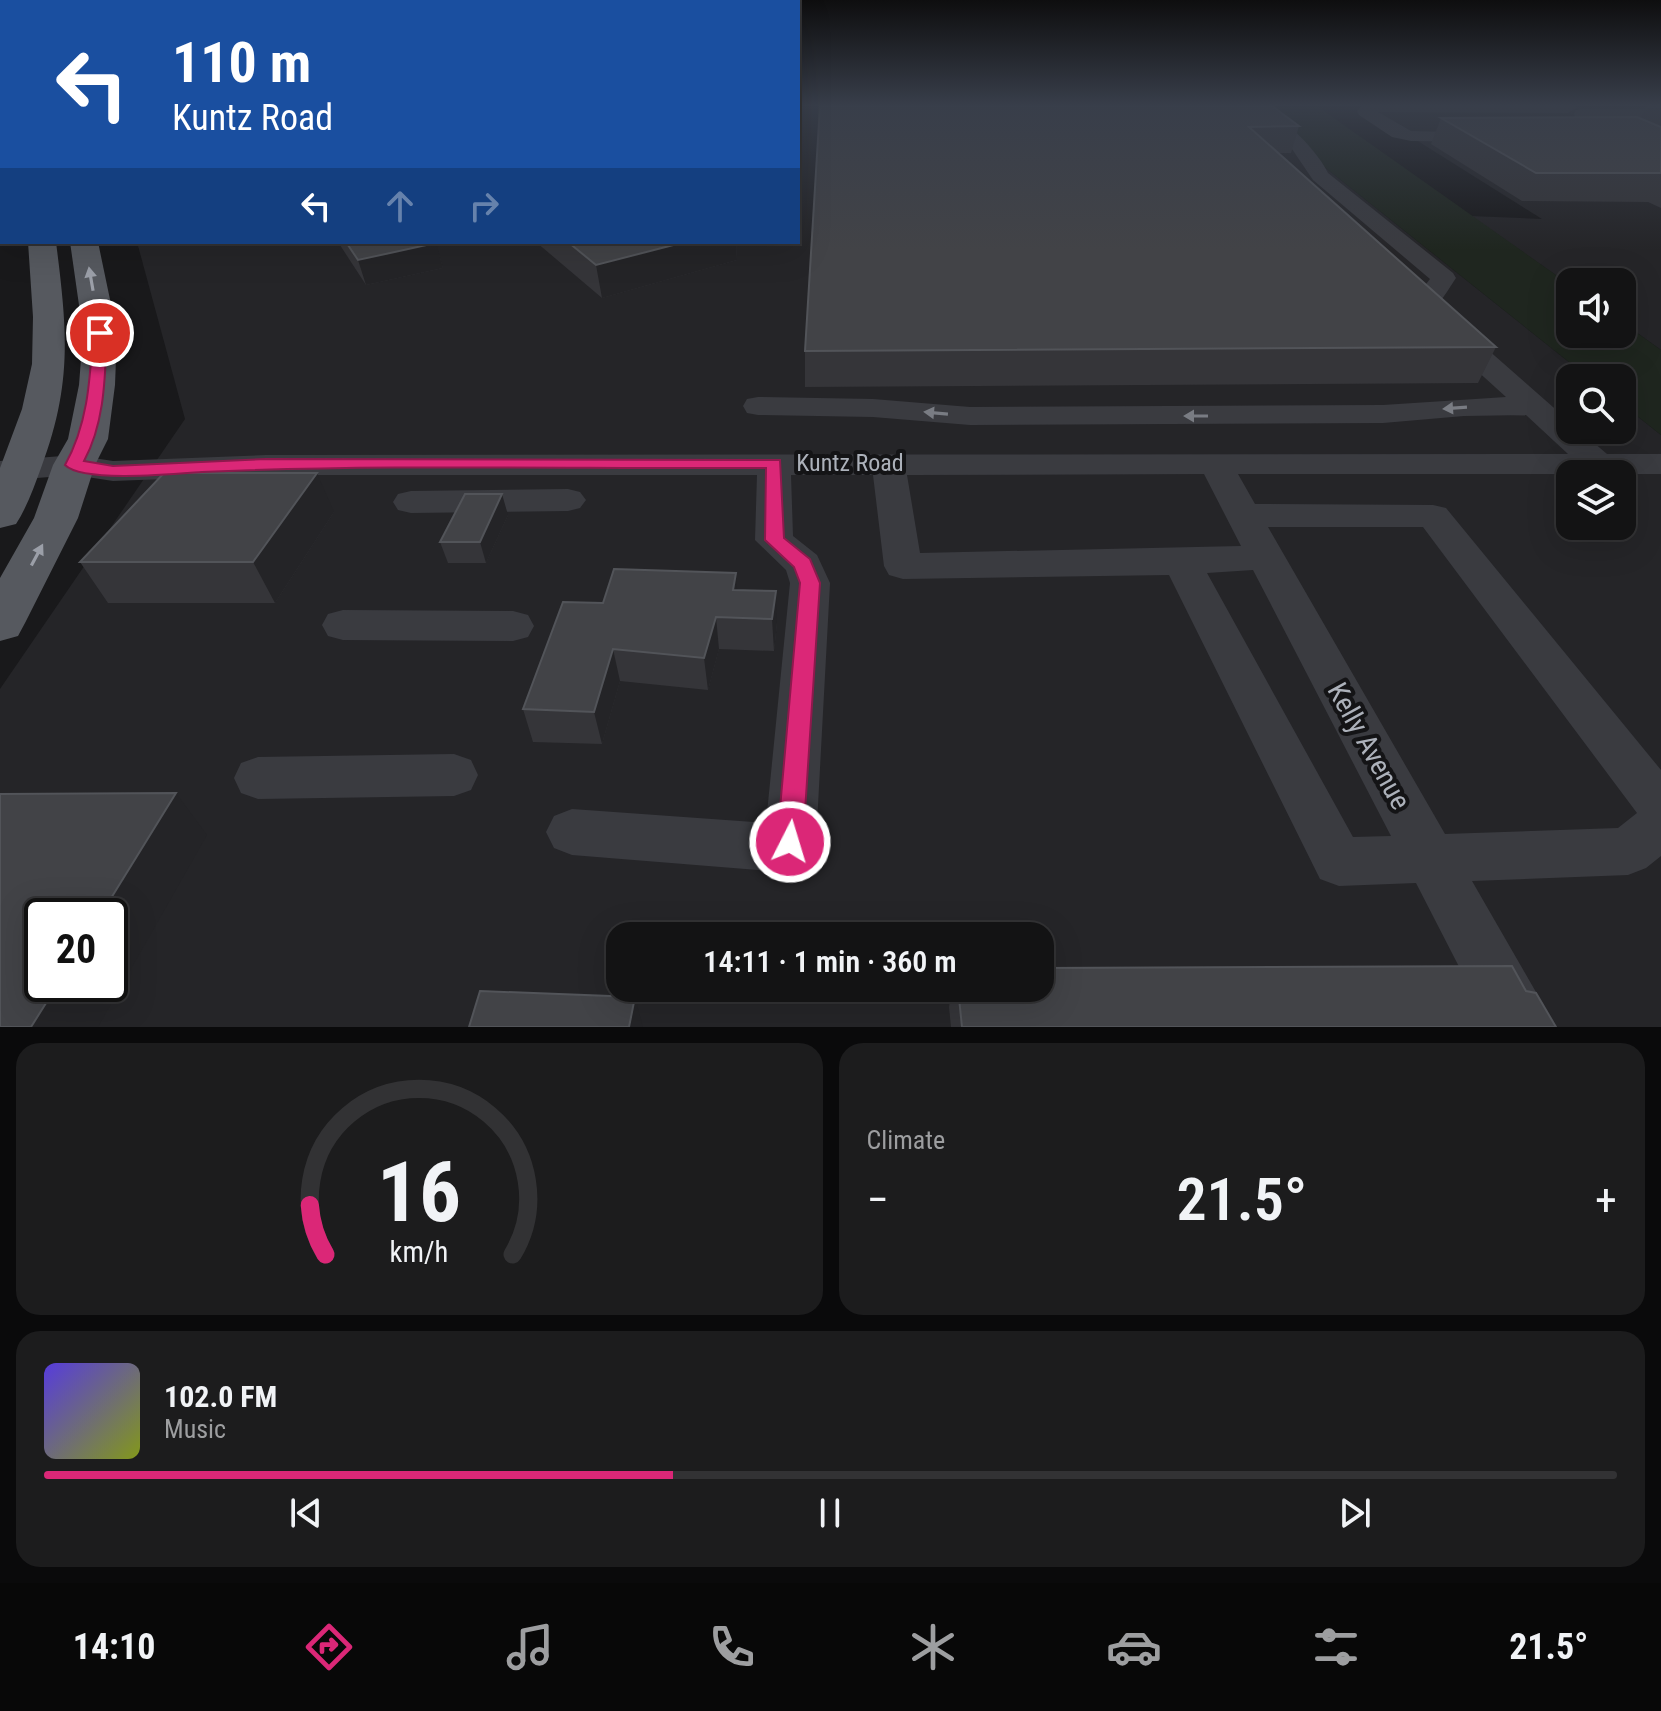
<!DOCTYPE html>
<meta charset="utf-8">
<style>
:root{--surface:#131314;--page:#1c1c1d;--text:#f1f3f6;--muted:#9d9ea0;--line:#323234;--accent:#db2777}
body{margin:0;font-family:"Roboto Condensed",sans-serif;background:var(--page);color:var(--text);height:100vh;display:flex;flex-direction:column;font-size:30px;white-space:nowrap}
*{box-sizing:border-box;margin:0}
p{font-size:26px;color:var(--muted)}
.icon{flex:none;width:44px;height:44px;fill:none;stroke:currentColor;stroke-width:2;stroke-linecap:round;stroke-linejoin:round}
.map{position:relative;height:1027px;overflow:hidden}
.side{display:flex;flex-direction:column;gap:16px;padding:16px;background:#0a0a0b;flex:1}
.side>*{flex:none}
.top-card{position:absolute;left:0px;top:0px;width:800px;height:244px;box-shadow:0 8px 32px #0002,0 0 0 2px var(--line);background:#1a4fa0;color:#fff;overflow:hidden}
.controls{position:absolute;left:1556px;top:268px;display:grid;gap:16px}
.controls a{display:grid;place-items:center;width:80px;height:80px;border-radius:16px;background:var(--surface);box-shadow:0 8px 32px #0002,0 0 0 2px var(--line);font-size:40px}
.speed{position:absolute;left:24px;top:898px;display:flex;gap:16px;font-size:40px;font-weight:700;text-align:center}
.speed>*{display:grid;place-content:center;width:104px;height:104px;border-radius:50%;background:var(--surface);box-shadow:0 8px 32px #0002,0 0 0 2px var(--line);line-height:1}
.speed .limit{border:4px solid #111;border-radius:12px;background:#fff;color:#111}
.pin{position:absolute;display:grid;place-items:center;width:68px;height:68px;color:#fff;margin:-34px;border:4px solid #fff;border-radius:50%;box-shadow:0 2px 8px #0007}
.me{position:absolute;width:88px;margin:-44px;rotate:5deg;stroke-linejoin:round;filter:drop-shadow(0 0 6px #0008)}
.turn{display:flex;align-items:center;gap:28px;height:168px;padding:0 40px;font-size:36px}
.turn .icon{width:104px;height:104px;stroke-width:2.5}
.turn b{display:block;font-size:56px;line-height:68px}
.lanes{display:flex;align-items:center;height:76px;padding:0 40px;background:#0003;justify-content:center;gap:40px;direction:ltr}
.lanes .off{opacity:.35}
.big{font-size:60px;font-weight:600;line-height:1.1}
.side .tile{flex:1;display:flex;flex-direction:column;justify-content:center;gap:12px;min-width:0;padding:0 28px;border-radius:24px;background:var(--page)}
.side .dial{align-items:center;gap:0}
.dial svg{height:208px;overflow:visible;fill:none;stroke:var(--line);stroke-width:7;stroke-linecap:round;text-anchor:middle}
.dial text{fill:var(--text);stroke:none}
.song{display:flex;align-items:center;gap:24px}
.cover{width:96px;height:96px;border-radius:12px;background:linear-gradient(135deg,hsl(250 70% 55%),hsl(70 70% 35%))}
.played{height:8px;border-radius:4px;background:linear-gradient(90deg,var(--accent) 40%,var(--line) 40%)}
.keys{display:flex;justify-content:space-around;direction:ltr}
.heat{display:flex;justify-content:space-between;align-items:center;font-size:44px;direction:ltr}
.side .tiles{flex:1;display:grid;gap:16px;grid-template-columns:1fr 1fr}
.tile:last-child{grid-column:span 2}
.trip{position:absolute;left:606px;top:922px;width:448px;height:80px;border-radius:24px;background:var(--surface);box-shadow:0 8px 32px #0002,0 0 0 2px var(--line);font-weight:600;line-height:80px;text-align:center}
.tab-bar{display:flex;height:128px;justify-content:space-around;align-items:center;background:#080808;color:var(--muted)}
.tab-bar .icon{width:56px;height:56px}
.tab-bar .selected{color:var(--accent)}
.tab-bar b{font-size:36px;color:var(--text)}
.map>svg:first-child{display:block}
</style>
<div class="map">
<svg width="1661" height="1027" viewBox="0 0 1661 1027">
<rect width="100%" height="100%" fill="#19191b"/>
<!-- built -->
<path fill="#252528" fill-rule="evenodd" d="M798,106H1248L1589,378H1570V430H1622V404L1661,435V1027H0V689L185,419L137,242H798ZM1570,474H1622V526H1570ZM42,916H110V984H42ZM620,936H1040V988H620Z
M1362,106H1661V350L1622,322V282H1570V285L1471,216L1542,219Z"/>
<!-- green -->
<path fill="#1f261f" d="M1248,106H1317L1570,285V334H1622V322L1661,350V435L1622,404V378H1589Z"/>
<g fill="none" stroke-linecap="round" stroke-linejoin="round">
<!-- minor -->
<path fill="#3a3b40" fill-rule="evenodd" d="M1239,106C1245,106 1253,104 1258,106C1282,115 1317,150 1328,173L1453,273L1456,278C1445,294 1435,317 1413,312L1409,306L1430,279L1313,180L1292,149Z
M1362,106H1575L1576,108L1568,113L1378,112L1411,131L1489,133L1492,137L1483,142L1411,141L1392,137L1359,115L1357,111Z
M1582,109H1661V119L1576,118L1574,114L1576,110Z
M1452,325L1462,327L1570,422V430H1579L1607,454H1661V474H1238L1255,504L1433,505L1446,508L1661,770V856L1646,868L1628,875L1472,881L1544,1006L1553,1027H1490L1416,883L1339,886L1320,879L1169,575L903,579L889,575L884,566L873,475H791L793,536L817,555L830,583L816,842L808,859L782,872L572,855L554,848L546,832L554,816L572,809L766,823L790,583L786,570L755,540L757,475H266L113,481L74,475L0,481V461L74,455L113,461L266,455L1568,454L1526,415L1464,416L1383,423L970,425L873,417L758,415L747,413L743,406L747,399L758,397L873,399L970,407L1383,405L1506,397L1442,339L1438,333L1442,327ZM1204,474L1241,546L920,553L907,475ZM1268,527H1423L1637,813L1618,828L1445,834ZM1253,570L1391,836L1353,837L1207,573Z
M568,489L580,492L586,500L580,508L568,511L411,513L398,510L393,502L398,494L411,491Z
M343,610L513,611L528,615L534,626L528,637L513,641L343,640L328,636L322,625L328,614Z
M454,754L471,760L478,775L471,790L454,796L258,799L241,793L234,778L241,763L258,757Z"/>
<!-- major -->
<path fill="#56595f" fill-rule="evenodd" d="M28,242H56C67,329 73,383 41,468C34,487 27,507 16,524L0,528V468L22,409L32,364L33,317Z
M70,242H98L117,333L115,385L108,439L95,465L78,518L25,623L18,636L0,641V578L34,518L53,465L68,439L79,385L83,333Z"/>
</g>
<!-- wall -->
<path fill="#353539" d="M820,106L1299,126L1291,153H1278L1496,347L1478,383L805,387V351Z
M1603,106H1661V208L1648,202L1522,201L1431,144L1441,118L1640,119L1646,106Z
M338,242H435L443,268L366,285Z
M536,242H736L737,260L602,298Z
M334,512L275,603H108L80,562Z
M508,515L486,563H448L440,542Z
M737,590L777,623L774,651L719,649L708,690L620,681L602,744L533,742L523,709L603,603Z
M952,988L1526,991L1556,1027H951L949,1007Z"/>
<!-- shaded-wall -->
<path fill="#242427" d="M685,242H736L737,260L602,298L596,265Z
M436,243L443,268L366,285L358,260Z
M317,473L334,512L275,603L253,562Z
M502,494L508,515L486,563L480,542Z
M736,573L738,604L733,590Z
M776,591L777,623L774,651L772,619Z
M716,617L719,649L708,690L704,658Z
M613,649L620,681L602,744L594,712Z
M176,793L207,835L98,1027H31L58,984H110V916H100Z
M635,997L643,1027H629Z"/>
<!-- building -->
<path fill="#424347" stroke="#525459" stroke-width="2" d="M820,106H1272L1299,126L1249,127L1496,347L805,351Z
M1637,117L1661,127V173H1536L1441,118Z
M346,242H435L436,243L358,260Z
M568,242H685L596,265Z
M164,473H317L253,562H80Z
M465,494H502L480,542H440Z
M614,569L736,573L733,590L776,591L772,619L716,617L704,658L613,649L594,712L523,709L563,602L603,603Z
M176,793L100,916H42V984H58L31,1027H0V794Z
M1512,966L1526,991L1536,993L1556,1027H962L958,988H1040V968Z
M480,991L635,997L629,1027H469Z"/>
<!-- one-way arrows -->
<defs><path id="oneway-solid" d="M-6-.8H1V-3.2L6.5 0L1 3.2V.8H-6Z" transform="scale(2)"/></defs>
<g fill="#9b9fa8">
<use href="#oneway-solid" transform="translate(91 279) rotate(-100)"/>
<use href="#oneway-solid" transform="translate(37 555) rotate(-62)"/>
</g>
<g fill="#797c83">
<use href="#oneway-solid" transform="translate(1455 408) rotate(176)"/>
<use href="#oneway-solid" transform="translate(936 413) rotate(-175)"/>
<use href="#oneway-solid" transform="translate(1196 416) rotate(-180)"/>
</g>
<!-- sky -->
<linearGradient id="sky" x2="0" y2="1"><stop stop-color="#0e0e0f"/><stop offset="0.42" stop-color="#383e4a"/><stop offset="1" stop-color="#383e4a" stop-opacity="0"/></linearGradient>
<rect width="1661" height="250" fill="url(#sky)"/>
<!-- route -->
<path fill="#db2777" stroke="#8e194d" stroke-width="2" d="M100,329L107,333C105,377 105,422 84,461L113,466L266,459L780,460L784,538L810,559L820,583L803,842L799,850L790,853L780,850L777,842L800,583L794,567L765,540L766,468C578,469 390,464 202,472C175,474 83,483 65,465C88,424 90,379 93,333Z"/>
<g text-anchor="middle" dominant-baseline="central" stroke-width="8" stroke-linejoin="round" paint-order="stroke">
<!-- street labels -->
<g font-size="24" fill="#acb1ba" stroke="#141416">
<text x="850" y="463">Kuntz Road</text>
</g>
<!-- near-street labels -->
<g font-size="28" fill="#acb1ba" stroke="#141416">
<text transform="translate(1369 746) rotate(61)">Kelly Avenue</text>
</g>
</g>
</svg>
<div class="controls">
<a><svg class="icon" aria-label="sound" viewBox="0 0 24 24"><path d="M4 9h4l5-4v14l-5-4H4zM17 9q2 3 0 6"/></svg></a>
<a><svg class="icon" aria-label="search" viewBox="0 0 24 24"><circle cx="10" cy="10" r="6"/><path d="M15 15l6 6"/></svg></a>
<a><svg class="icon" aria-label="layers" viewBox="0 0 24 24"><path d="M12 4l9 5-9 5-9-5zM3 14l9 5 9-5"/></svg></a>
</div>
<div class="speed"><div class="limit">20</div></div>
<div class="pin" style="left:100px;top:333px;background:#d93025"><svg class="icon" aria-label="arrive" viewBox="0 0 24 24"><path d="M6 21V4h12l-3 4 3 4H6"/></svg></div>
<svg class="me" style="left:790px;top:842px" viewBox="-20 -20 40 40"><circle r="17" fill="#db2777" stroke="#fff" stroke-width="3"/><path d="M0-11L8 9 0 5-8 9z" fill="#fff"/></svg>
<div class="trip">14:11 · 1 min · 360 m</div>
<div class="top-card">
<div class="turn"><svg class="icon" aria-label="left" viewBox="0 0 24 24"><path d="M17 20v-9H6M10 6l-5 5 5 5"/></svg><div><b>110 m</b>Kuntz Road</div></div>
<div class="lanes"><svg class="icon" aria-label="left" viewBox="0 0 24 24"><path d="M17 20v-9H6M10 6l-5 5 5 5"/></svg><svg class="icon off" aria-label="ahead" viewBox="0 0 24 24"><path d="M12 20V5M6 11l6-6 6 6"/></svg><svg class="icon off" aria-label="right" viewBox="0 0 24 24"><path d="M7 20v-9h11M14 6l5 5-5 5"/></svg></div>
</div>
</div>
<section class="side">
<div class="tiles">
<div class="tile dial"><svg viewBox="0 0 100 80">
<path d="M14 69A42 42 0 1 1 86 69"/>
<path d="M14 69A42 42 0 0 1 8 50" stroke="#db2777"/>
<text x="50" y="56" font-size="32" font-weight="700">16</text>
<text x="50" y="72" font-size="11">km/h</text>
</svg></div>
<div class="tile"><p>Climate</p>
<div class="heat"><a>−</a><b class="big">21.5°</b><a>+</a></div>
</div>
<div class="tile">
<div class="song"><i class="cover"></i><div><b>102.0 FM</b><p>Music</p></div></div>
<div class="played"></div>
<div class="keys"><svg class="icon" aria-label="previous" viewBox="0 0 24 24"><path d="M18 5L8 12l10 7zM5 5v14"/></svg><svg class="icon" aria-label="pause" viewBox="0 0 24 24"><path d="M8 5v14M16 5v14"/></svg><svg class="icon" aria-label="next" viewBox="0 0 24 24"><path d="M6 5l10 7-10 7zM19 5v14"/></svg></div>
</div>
</div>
</section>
<nav class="tab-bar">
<b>14:10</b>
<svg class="icon selected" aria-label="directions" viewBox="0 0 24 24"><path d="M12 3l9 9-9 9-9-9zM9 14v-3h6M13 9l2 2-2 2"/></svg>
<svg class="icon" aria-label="music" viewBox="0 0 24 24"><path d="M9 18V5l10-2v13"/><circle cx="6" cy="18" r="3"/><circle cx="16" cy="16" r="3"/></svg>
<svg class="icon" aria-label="phone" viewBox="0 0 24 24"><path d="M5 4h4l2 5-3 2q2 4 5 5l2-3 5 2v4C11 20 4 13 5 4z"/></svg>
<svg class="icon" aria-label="climate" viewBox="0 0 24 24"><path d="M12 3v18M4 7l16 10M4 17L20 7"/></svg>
<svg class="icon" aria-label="car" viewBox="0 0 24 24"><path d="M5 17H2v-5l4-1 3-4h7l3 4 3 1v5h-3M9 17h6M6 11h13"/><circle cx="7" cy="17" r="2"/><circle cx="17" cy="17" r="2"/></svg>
<svg class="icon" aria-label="filters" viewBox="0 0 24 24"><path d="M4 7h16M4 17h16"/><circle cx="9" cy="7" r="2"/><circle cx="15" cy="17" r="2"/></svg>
<b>21.5°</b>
</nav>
